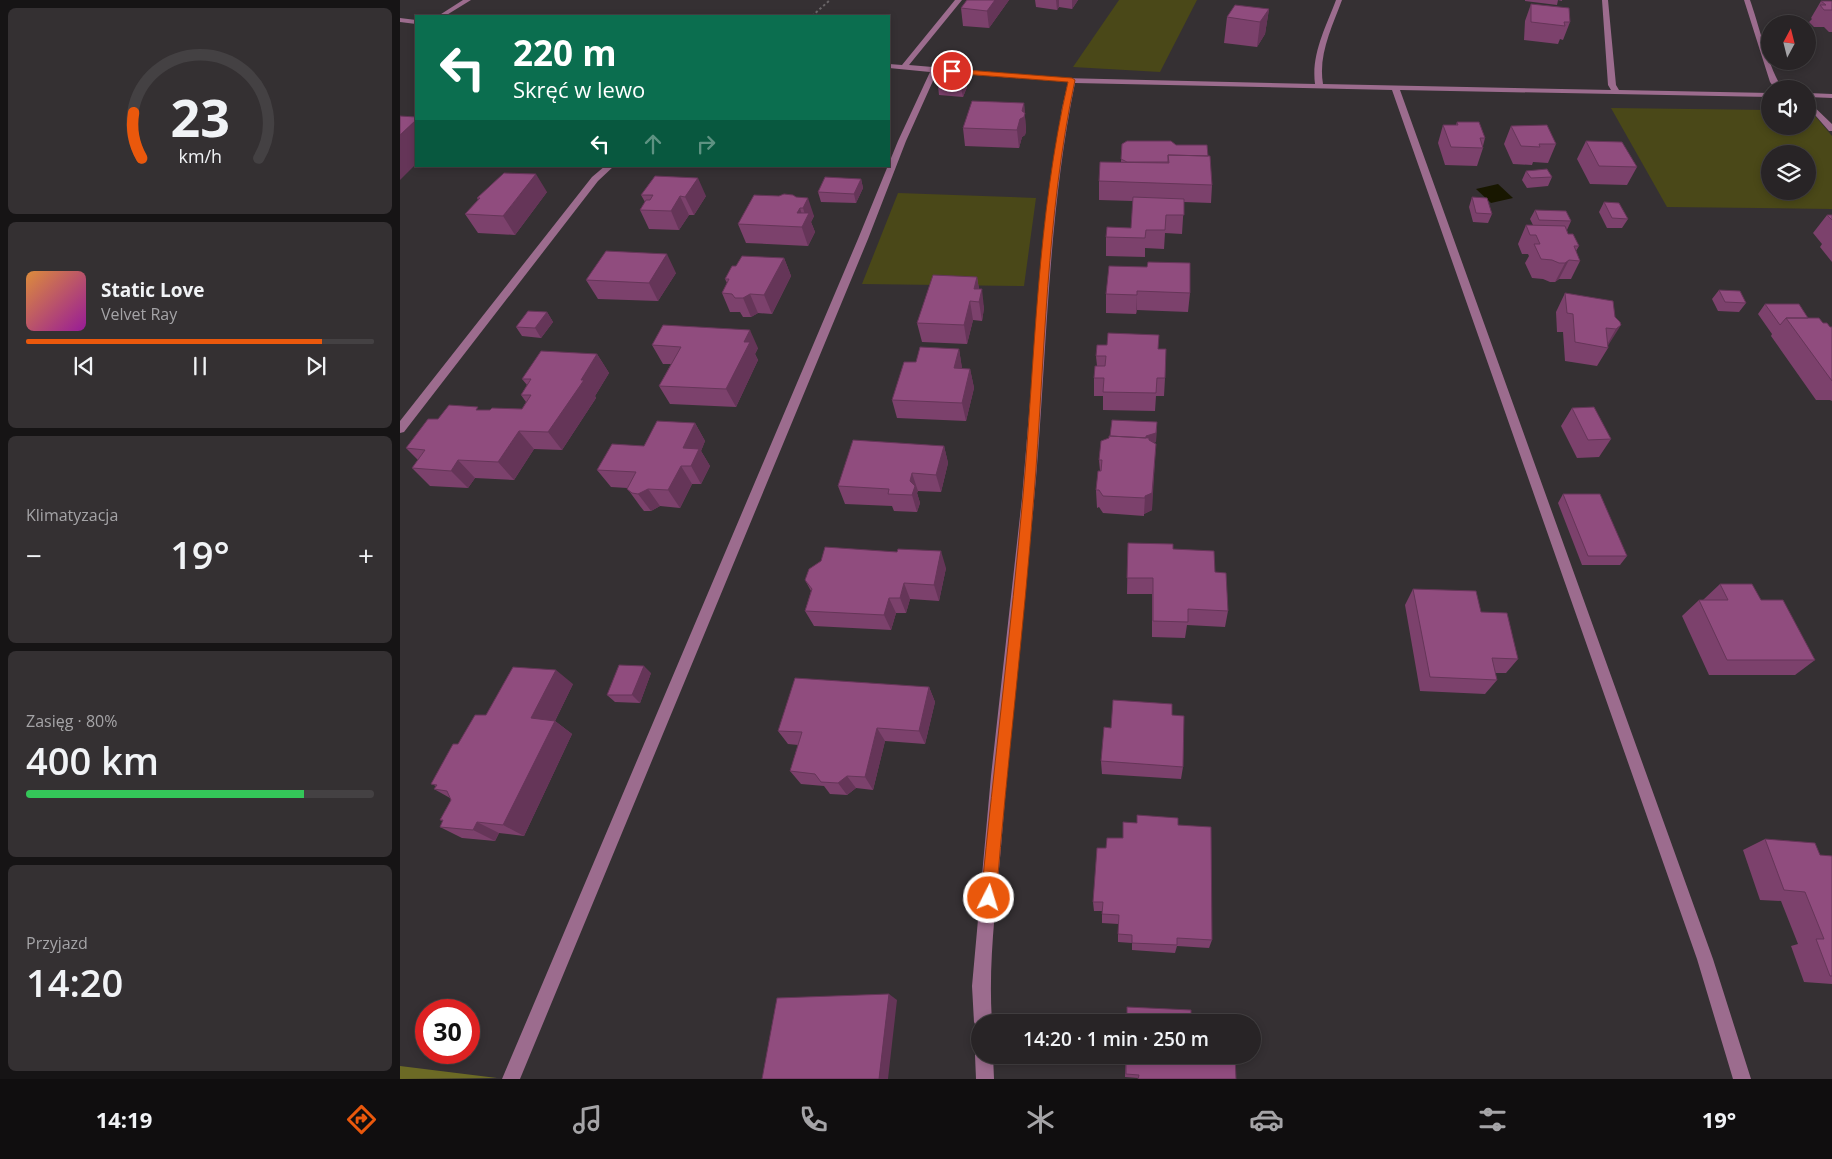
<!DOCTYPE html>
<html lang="pl">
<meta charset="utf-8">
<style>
:root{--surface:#282426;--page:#343032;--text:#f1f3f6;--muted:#a5a4a7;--line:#444143;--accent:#ea580c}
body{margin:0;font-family:"Open Sans",sans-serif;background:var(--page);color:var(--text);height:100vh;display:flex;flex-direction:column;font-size:19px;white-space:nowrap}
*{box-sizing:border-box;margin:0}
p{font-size:16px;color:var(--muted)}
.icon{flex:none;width:28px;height:28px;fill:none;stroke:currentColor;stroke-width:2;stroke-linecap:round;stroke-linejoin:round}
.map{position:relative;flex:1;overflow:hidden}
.side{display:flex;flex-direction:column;gap:8px;padding:8px;background:#161415;width:400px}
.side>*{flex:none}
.hud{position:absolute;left:15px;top:15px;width:475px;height:152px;border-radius:0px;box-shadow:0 2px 8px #0003,0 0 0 1px var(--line);background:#0b6e4f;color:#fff;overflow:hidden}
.needle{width:32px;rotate:7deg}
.controls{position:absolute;left:1361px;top:15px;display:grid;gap:10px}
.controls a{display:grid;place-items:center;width:55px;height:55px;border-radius:50%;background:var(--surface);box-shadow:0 2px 8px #0003,0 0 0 1px var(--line);font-size:25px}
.speed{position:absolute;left:15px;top:999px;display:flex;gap:10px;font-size:25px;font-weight:700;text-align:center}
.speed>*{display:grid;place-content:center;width:65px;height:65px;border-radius:50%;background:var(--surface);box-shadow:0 2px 8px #0003,0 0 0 1px var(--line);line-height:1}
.speed .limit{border:8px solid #d22;background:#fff;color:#111}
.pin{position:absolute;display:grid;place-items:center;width:42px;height:42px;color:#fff;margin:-21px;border:2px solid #fff;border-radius:50%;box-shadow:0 1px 5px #0007}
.me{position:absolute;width:55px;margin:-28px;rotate:5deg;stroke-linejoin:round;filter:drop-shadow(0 0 4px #0008)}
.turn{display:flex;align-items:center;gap:18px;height:105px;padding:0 15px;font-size:22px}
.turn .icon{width:65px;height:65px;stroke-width:2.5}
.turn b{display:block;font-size:35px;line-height:42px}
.lanes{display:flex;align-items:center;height:48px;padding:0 15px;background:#0003;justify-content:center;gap:25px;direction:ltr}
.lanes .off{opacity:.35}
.big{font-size:38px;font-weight:600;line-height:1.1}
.side .tile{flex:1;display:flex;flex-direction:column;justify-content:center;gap:8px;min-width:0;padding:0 18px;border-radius:8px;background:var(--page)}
.side .dial{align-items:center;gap:0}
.dial svg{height:130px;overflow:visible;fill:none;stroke:var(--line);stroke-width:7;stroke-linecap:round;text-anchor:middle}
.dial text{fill:var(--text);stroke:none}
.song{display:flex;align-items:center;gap:15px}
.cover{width:60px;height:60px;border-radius:8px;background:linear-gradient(135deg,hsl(30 70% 55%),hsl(300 70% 35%))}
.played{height:5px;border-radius:2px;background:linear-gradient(90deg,var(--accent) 85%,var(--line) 85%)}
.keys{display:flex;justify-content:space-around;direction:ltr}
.heat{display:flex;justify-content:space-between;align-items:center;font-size:28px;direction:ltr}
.charge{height:8px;border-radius:4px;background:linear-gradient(90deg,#34c759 80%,var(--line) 0)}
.trip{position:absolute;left:571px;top:1014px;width:290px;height:50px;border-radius:25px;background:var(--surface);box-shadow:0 2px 8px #0003,0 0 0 1px var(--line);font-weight:600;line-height:50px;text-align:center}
.tabs{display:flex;height:80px;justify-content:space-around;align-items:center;background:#100e0f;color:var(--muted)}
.tabs .icon{width:35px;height:35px}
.tabs .on{color:var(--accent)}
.tabs b{font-size:22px;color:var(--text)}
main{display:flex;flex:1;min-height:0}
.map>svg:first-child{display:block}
</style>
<main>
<section class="side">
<div class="tile dial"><svg viewBox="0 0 100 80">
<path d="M14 69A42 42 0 1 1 86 69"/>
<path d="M14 69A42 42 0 0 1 9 41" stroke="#ea580c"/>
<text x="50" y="56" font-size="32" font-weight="700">23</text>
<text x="50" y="72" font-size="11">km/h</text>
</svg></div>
<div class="tile">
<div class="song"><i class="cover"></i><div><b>Static Love</b><p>Velvet Ray</p></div></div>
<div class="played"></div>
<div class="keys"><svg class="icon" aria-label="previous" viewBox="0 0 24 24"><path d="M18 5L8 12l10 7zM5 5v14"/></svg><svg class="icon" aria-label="pause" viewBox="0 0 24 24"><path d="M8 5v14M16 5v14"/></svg><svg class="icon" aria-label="next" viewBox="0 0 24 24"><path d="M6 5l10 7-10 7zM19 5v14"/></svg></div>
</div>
<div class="tile"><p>Klimatyzacja</p>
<div class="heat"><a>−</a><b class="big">19°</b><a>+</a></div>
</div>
<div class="tile"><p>Zasięg · 80%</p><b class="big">400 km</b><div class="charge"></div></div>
<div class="tile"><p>Przyjazd</p><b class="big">14:20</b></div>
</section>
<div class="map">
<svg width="1432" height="1079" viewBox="0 0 1432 1079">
<rect width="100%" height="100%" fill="#353033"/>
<!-- green -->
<path fill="#4a4818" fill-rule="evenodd" d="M719,0H797L760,72L673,67Z
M1211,108L1370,110V126H1408V110H1410L1432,136V209L1267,207ZM1370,154H1408V191H1370Z
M498,193L636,198L624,286L462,284Z"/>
<!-- forest -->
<path fill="#6c6a25" d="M0,1066L97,1078L0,1079Z"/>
<!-- water -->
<path fill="#181700" d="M1098,184L1113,198L1091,203L1076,189Z"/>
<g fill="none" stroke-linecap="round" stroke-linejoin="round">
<!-- path -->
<path stroke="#6a6668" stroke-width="2" stroke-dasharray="2.5 2.5" stroke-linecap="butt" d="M412,16L430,0"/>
<!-- minor -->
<path fill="#9c6c8e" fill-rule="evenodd" d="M63,0H71L45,16H38Z
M555,0H562L509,65L662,78L915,84C911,54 926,27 936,0H942C932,27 918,55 923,84L1211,90L1208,85L1202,0H1208L1216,85L1219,90L1370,93V97L1000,90L1313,959L1351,1079H1333L1297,959L992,90L675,83C646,224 647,369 633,512C622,624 610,735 601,847C596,905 588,964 592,1022H580V1030L577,1028L574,1022L572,986L591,776L622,498L645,222L662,108L668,82L537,72L506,141L468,239L120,1079H102L458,239L498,141L530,72L489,68V64L502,65Z
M1344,0H1350C1359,25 1369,70 1383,89H1375L1370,82Z
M0,18L16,20V24L0,22Z
M1408,93L1432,94V98L1408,97Z
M1408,101L1432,124V131H1429L1408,107Z
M205,166H214L198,181L4,432L0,433V421L192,177Z
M580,1048V1055H593L594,1079H576L575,1055Z"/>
</g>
<!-- wall -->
<path fill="#7c416c" d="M567,0H609L589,28L563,26L561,8Z
M635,0H678L672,9L659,7L657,10L636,7Z
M1125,0H1162V1L1158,0L1157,5L1125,1Z
M1421,1H1432V32H1429L1424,27H1414L1409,22L1412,19L1411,18Z
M1131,4L1170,22L1163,40L1160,39L1158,44L1124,40L1125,21Z
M869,9L865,34L857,47L824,43L827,17Z
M538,86L567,87L563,97L539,95Z
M624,103L626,131L625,135L622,137L619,148L565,146L563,128Z
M1057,122L1085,138L1083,146V148L1077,166L1045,165L1038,143L1043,125H1056Z
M1111,126L1156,144L1148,163L1133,162L1132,165L1113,164L1104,144Z
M1186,141L1237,167L1227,185L1190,184L1177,159Z
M722,144L776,145L808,156L812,185L811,203L784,202L782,234L765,233L764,249L745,248V257L706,256V237L731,228L733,201L699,200V181L721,162Z
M1126,171L1152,177L1148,186L1127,188L1122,180Z
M461,179L463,188L456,203L421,202L418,192Z
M147,192L115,235L78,233L65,214L78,200L77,198Z
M241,195L306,196L294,215H289L279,230L249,229L240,210L245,202Z
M393,195L414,216L411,222L415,232L408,246L346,243L338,224L379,196Z
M1072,197L1092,214L1088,223L1073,222L1069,207Z
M1204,202L1228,219L1222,228H1207L1199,212Z
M1135,210L1171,221L1167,230L1168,234L1179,246L1176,251L1180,261L1171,279H1159L1155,282H1150L1143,279L1132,278L1125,263L1129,256L1128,254H1122L1118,244L1126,225H1133L1130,219Z
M1427,215H1432V262L1420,247L1422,244L1413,233Z
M384,258L391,276L372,314L358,313L351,317H343L340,312H330L322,293L327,283L325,279L336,266Z
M747,267L790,293L788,312L737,310L736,314L706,313V294Z
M276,273L258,301L198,299L186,280Z
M577,277L579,289L584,308L582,321L573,320L567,344L522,342L517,323Z
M1319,290L1346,303L1339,312L1318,311L1312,299Z
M1165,293L1215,317L1220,322L1208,345V348L1197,366L1165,361L1163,332H1157L1156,312Z
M1365,304L1408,318L1423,323L1430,327H1432V401L1430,400H1416L1371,336L1372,334L1358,314Z
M147,312L153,322L141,338L122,336L116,327Z
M252,345L358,348L355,354L358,360L336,407L270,404L259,386L271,364H263Z
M559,349L562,369H570L574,388L566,421L497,418L492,400L516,362Z
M758,349L765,378L764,396H756L755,411L703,410V396H694V378L697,366L696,356Z
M197,354L209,373L195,396L196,398L162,450L134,449L114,480L75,478L68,488L30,486L12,468L18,460L6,448L38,419L90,410L122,409L126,402L121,395L127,385L122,379Z
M1172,408L1211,439L1199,457L1177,458L1161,426Z
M757,422L756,442L753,443L752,510L744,514V516L703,513L699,507L697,508L696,490L700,471L699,460L709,438L710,436Z
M295,423L305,441L301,451L310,466L301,484H292L280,508L260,506L251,511H244L240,506L227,488L211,487L197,470L244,446Z
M544,446L548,463L541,492L518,491L517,493L520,503L517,512L494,511L492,506L445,504L438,486Z
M1163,494L1227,556L1220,565H1182L1158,503Z
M728,543L773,549L815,572L828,611L825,627L787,625L785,638L752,637V594H727Z
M546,568L539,601L510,599L506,613H496L491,630L414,626L405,611L411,591L405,580Z
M1320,584L1361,600L1415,660L1395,675H1309L1282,616L1299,600H1303Z
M1013,589L1081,612L1118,659L1106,673H1095L1097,680L1085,694L1020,691L1005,605Z
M251,673L240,703L215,702L207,695Z
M173,684L155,721L172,734L124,836L99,833L95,841L62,838L40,827L43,821L40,820L51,800L50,798L34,789L36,786L31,784L58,744L86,715Z
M529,687L535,702L525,744L485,741L473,790L456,788L447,795L430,794L424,786L401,784L390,771L398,745L388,744L378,731Z
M711,728L783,767L781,779L702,774L701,761Z
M778,825L812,940L809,948L777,946L775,953L732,950V943L718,942V924L702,923V911H694L693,902L706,848L723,838Z
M1365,839L1420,855L1432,856V984L1404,982L1391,946L1398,944L1381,901L1360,900L1343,850Z
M726,1055L836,1079H738V1078L725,1077Z"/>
<!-- shaded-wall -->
<path fill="#653558" d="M595,0H609L589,28L587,11Z
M656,0H659V7L657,10Z
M672,0H678L672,9Z
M869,9L865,34L857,47L860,22Z
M566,78L567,87L563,97L561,88Z
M624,103L626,131L625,135L622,137L619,148L617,130Z
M16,120V164L0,180V135Z
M136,174L147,192L115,235L103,216Z
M298,178L306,196L294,215L285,197Z
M461,179L463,188L456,203L454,194Z
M280,196L289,215L279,230L271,211Z
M408,198L414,216L411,222L415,232L408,246L397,213L400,208L404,222L406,218L403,208Z
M267,254L276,273L258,301L249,283Z
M384,258L391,276L372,314L364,295Z
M1169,260L1159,279L1155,282L1165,263Z
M577,277L580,296L574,289Z
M582,289L584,308L582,321L579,302Z
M737,291V310L736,314L737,295Z
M350,294L358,313L351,317L343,298Z
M570,301L573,320L567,344L564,325Z
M147,312L153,322L141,338L135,328Z
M1221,325L1209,344L1205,348L1216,329Z
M350,330L358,348L355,354L358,360L336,407L326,389L344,342Z
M559,349L562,368L558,387L554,368Z
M197,354L209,373L195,396L196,398L162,450L148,432Z
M570,369L574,388L566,421L562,403Z
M295,423L305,441L301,451L310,466L301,484L291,466L283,448Z
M119,431L134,449L114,480L98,462Z
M756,433V442L746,445V436Z
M756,444L752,510L744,514L745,496Z
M544,446L548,463L541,492L536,475Z
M58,460L75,478L68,488L51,471Z
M281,466L292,484L280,508L268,490Z
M512,473L518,491L517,493L520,503L517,512L512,495L510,481Z
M248,489L260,506L251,511L238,494Z
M541,551L546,568L539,601L534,585Z
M504,583L510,599L506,613L500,598Z
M489,598L496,613L491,630L484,615Z
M244,666L251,673L240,703L232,695Z
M156,670L173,684L155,721L172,734L124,836L103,825L131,718Z
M529,687L535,702L525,744L519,731Z
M477,728L485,741L473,790L465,777Z
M447,776L456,788L447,795L438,783Z
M77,822L99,833L95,841L73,830Z
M489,994L497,1000L488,1079H479Z"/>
<!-- building -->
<path fill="#904c7e" stroke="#653558" d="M567,0H595L587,11L561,8Z
M1421,1H1432V10H1424L1420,5H1426Z
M1131,4L1169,8L1170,22H1164L1165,26L1131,22Z
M835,5L869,9L860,22L827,17Z
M543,77L566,78L561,88L538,86Z
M572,101L624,103L622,111L625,113L624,117L620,119L617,130L563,128Z
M0,116L16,117V120L0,135Z
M1057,122H1079L1085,138H1080L1083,148L1051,147L1043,125H1058Z
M1147,125L1156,144H1139L1140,147L1121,146L1111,126Z
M727,141H771L776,145H807L808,156L768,155V162H727L721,159L722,144Z
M1186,141L1222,142L1237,167L1199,166Z
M768,155L810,156L812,185L699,181L700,162L769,163Z
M1147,169L1152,177L1131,178L1126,171Z
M104,173L136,174L103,216L65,214L80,198H77Z
M255,176L298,178L285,197L280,196L271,211L240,210L246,200H250L253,195H241Z
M425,177L461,179L454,194L418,192Z
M384,194L393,195L396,197L408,198L403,208H400L397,213H409L402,227L338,224L354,195L379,196Z
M733,197L784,199V215H766L765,230H746L745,238L706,237L707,227L731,228Z
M1072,197L1087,198L1092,214L1076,213Z
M1204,202L1219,203L1228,219L1212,218Z
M1135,210L1166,211L1171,221L1139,220Z
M1427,215H1432V220Z
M1126,225L1165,226L1168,234H1173L1179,246H1174L1180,261L1169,260L1165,263H1159L1152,260L1141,259L1134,244H1140L1136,235H1130Z
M206,251L267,254L249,283L186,280Z
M342,256L384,258L364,295L350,294L343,298H335L332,294L322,293L329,279H325L332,266H336Z
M748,262L790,263V293L737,291V295L706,294L709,266L747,267Z
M533,275L577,277L574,289H582L579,302L570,301L564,325L517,323Z
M1319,290L1340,291L1346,303L1325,302Z
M1165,293L1213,301L1215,317L1220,322L1221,325L1216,329L1206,328L1208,348L1175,342L1173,314L1167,313Z
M1365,304H1399L1408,318H1386L1380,325Z
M128,311L147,312L135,328L116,327Z
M1386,318H1419L1423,323H1427L1430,327H1432V381Z
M263,325L350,330L344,342H350L326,389L259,386L281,347L252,345Z
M708,333L759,335L758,349H766L765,378H757L756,393L703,392L704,378H694L695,366H705L706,356H696L697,345H707Z
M520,347L559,349L554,368L570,369L562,403L492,400L504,362H516Z
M141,351L197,354L181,380H184L148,432L119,431L98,462L58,460L51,471L12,468L25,450L6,448L28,419H38L49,405L78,407L76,410H90L92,408L122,409L131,395H121L131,379H122Z
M1194,407L1211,439L1188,440L1172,408Z
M712,420L757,422L756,433L746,436V438L710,436Z
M257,421L295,423L283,448L299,449L291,466H281L268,490L248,489L238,494L232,493L227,489L236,472L197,470L212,444L244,446Z
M709,436L749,438V440L756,444L752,493L745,496V498L703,496L699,490H696L698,471H701L702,460H699L701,441L709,438Z
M453,440L544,446L536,475L512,473L510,481L515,486L512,495L488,494L489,489L438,486Z
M1163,494H1200L1227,556H1188Z
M728,543L773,544V549L814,551L815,572L826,573L828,611L788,609V622L753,621V578H727Z
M425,547L497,552L498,549L541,551L534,585L504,583L500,598H489L484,615L405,611L412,589L405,580L409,569L421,561Z
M1320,584H1352L1361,600H1383L1415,660H1327L1299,600H1328Z
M1013,589L1076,591L1081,612L1107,613L1118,659L1092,658L1097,680L1030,677Z
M219,665L244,666L232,695H207Z
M113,667L156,670L131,718L155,721L103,825L77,822L73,830L40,827L43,820H40L51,800L47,791L34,789L37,785L31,784L53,744H58L75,715H86Z
M395,678L529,687L519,731L477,728L465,777L447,776L438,783L421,782L415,774L390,771L402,732L378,731Z
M713,700L772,704V715L784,716L783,767L701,761L704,727L711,728Z
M737,815L778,818V825L811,827L812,940L777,938V945L732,943V935L718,934L719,915L702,914L703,902H693L697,848H706L707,838H723V822L737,823Z
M1365,839L1415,843L1420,855L1432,856V976H1430L1416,939H1424L1405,892L1384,890Z
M489,994L479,1079H362L377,998Z
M727,1007L791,1010V1022H727Z
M726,1055H835L836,1079H738L739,1075L726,1074Z"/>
<!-- route -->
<path fill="#ea580c" stroke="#983908" d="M552,69L672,78L675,80C646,216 645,357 634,495C624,629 607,763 596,898L594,903L589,905L583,903L581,898C594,764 611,630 623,496C635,358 637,217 668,82L550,73L549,71Z"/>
</svg>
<div class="controls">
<a><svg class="needle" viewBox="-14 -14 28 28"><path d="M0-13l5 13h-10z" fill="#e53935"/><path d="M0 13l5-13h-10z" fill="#a5a4a7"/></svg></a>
<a><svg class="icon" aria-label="sound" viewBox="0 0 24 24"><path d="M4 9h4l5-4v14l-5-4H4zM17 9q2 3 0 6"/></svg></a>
<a><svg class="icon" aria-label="layers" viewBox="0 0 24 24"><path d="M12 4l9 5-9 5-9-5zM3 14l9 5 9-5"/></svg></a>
</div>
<div class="speed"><div class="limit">30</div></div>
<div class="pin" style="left:552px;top:71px;background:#d93025"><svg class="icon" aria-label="arrive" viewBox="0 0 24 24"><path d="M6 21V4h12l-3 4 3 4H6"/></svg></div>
<svg class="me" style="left:589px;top:898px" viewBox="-20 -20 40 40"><circle r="17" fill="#ea580c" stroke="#fff" stroke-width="3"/><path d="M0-11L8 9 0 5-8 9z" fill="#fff"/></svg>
<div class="trip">14:20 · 1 min · 250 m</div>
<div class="hud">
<div class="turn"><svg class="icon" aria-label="left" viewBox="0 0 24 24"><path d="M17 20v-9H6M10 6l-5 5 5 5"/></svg><div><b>220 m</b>Skręć w lewo</div></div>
<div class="lanes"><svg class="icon" aria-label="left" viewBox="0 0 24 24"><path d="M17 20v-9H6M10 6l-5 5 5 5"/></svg><svg class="icon off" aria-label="ahead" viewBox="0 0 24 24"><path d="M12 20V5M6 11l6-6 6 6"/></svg><svg class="icon off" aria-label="right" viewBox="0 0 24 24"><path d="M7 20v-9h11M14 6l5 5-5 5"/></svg></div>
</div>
</div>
</main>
<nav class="tabs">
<b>14:19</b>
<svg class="icon on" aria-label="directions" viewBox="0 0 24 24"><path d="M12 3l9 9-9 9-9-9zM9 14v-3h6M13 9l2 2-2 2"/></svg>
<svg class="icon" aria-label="music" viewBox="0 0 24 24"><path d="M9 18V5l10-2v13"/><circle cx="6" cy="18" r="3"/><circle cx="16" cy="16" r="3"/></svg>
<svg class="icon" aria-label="phone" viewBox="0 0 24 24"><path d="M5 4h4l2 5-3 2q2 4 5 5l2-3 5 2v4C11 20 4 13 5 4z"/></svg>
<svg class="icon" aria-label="climate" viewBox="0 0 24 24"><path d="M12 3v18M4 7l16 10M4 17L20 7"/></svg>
<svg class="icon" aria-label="car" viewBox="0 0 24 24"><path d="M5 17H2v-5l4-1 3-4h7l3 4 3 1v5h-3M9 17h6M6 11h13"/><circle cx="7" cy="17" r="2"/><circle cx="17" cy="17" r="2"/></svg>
<svg class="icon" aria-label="filters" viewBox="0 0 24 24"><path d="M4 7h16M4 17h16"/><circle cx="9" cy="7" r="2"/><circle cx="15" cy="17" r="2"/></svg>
<b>19°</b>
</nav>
